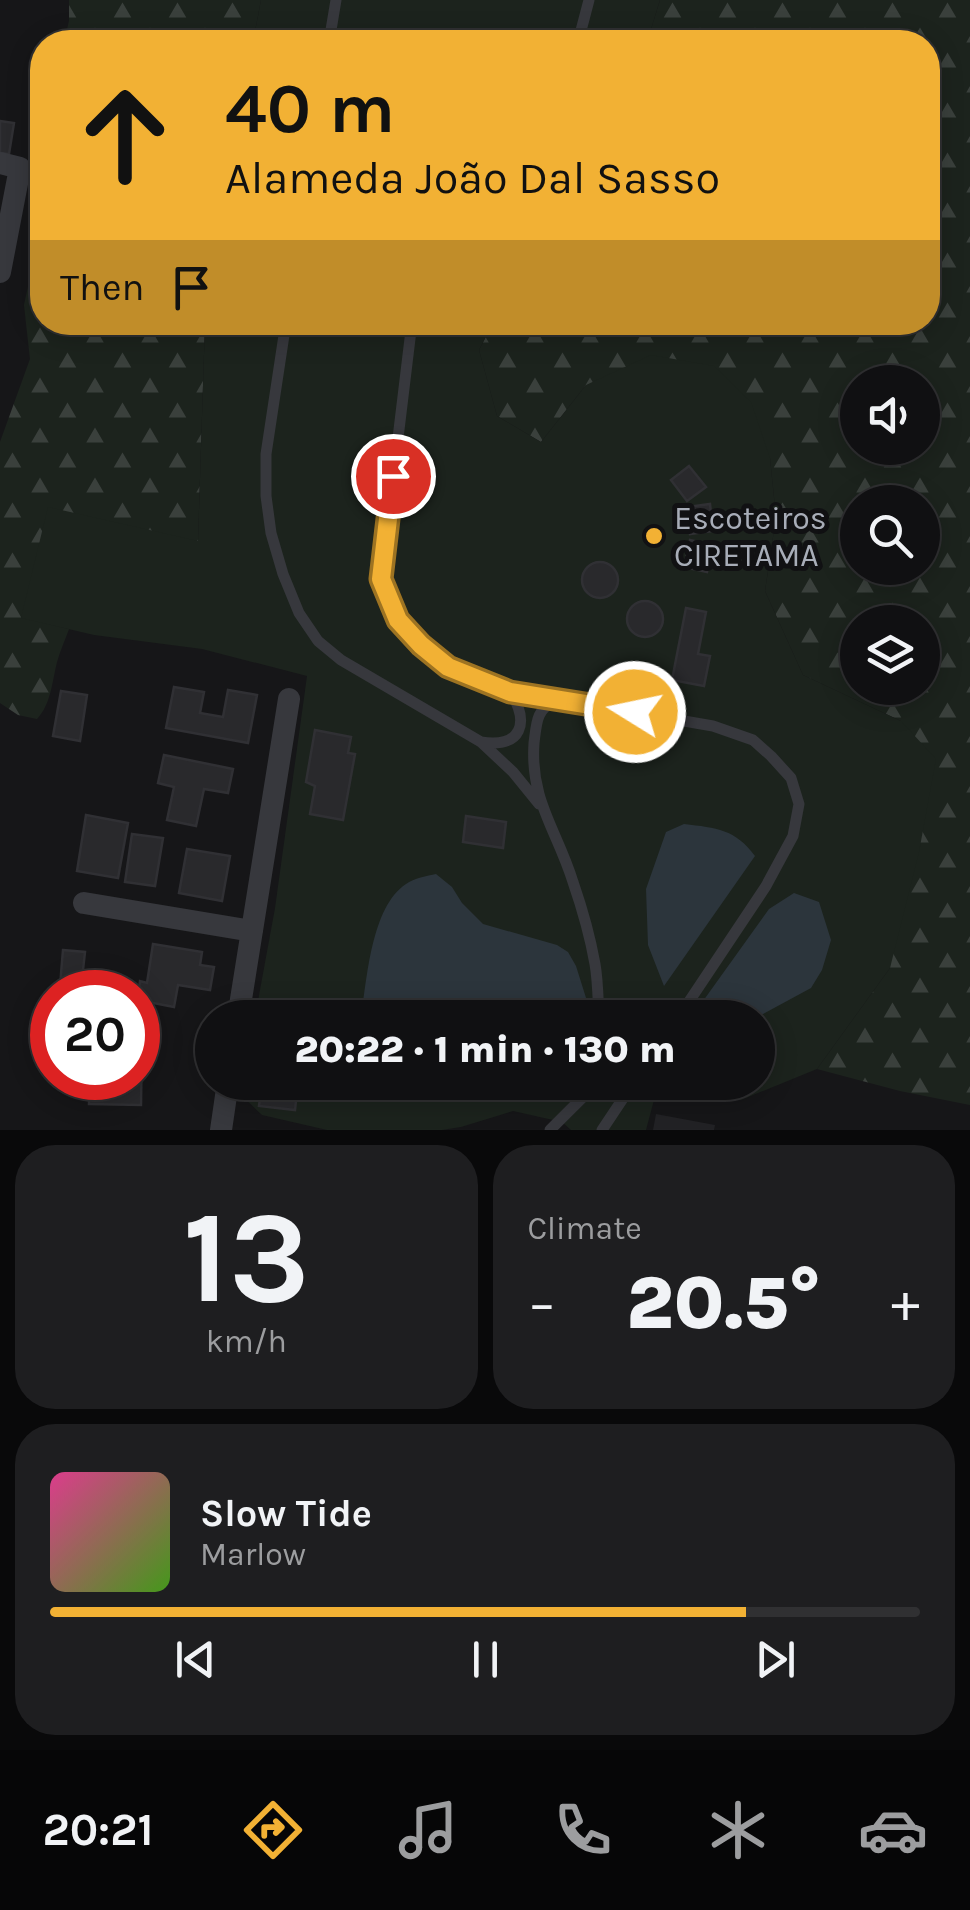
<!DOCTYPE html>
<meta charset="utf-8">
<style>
:root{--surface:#101012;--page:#1e1e20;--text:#f1f3f6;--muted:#9c9d9f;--line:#303032;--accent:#f2b134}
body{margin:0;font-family:Karla,sans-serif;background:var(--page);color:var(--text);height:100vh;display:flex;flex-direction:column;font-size:38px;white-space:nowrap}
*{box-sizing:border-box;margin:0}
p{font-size:32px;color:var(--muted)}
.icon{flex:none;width:55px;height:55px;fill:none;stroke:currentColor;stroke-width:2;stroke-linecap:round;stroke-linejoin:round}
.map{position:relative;height:1130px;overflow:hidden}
.details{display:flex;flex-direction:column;gap:15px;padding:15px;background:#09090a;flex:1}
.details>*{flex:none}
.hud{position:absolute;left:30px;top:30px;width:910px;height:305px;border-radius:40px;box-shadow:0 5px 25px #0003,0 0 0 2px var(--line);background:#f2b134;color:#111;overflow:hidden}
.buttons{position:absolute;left:840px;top:365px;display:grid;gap:20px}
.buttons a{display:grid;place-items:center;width:100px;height:100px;border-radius:50%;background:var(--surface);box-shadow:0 5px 25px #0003,0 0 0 2px var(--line);font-size:50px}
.speed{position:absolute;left:30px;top:970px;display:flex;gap:20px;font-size:50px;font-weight:700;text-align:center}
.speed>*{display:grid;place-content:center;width:130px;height:130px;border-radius:50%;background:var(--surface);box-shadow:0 5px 25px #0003,0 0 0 2px var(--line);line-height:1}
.speed .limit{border:15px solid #d22;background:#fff;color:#111}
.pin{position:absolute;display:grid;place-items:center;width:85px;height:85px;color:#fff;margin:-42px;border:5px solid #fff;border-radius:50%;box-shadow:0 2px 10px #0007}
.me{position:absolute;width:110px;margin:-55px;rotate:280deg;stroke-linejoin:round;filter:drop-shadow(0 0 8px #0008)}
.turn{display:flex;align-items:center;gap:35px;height:210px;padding:0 30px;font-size:45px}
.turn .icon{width:130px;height:130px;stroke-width:2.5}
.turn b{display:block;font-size:70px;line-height:85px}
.then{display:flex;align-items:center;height:95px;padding:0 30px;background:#0003;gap:20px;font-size:38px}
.big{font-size:75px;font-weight:800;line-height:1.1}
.details .widget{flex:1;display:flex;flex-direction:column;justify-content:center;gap:15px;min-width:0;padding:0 35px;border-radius:40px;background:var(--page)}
.details .dial{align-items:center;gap:0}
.dial b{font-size:130px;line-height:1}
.song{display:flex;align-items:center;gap:30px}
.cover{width:120px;height:120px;border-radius:15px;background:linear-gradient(135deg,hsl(330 70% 55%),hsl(100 70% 35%))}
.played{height:10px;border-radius:5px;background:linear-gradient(90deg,var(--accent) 80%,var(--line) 80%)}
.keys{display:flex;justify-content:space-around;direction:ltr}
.heat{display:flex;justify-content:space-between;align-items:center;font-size:55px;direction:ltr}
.details .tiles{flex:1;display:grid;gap:15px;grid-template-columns:1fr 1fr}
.widget:last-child{grid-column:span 2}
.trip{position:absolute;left:195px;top:1000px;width:580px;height:100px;border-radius:50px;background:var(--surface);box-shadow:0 5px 25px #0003,0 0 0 2px var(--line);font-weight:800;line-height:100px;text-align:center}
.dock{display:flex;height:160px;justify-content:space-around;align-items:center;background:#060607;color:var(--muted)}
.dock .icon{width:70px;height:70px}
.dock .on{color:var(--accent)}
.dock b{font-size:45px;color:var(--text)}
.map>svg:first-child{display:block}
</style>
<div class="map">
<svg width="970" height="1130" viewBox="0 0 970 1130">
<defs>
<pattern id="forest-firs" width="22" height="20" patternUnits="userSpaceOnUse" patternTransform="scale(2.5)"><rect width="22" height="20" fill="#1c231d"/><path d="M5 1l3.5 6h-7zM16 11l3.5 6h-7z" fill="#3a403c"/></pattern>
</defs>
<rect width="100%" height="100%" fill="#161618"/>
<!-- built -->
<path fill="#222225" d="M656,1114L715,1125L714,1130H653Z"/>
<!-- forest -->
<path fill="url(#forest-firs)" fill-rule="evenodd" d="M69,0H261L253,42H64L69,21Z
M660,0H970V1105L900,1091L817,1069L890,968L901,721L803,675L765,591L776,517L770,458L586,385L541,442L497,416L479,350L493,323L928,322V42H647ZM858,382H922V448H858ZM858,502H922V568H858ZM858,622H922V688H858Z
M42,102V322L205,323L198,541L21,617L69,629C65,640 60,651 57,662C52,682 51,704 37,719L18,715L0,703V442L30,359L24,305L31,273L39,105Z"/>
<!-- park -->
<path fill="#1c231d" d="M261,0H660L647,42H253Z
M205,323H493L479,350L497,416L541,442L586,385L651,355L714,366L751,402L770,458L776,517L765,591L803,675L901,721L936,759L919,852L890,968L817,1069L741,1100L658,1085L646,1130H571L562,1122L513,1111L461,1127L442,1130H327L262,1115L242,1096L244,1083L758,1082V1018L255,1017L275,908L307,676L202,649L94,635L21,618L48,507L198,541Z"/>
<!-- water -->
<path fill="#2c353c" d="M684,824C717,828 735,829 755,856L664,986L648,945L646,889L666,832Z
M436,874L452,887L462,903L483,924L557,945L568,952L576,966L587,1001L584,1017H361C367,980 371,907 406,884C414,878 427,876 436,874Z
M794,893L819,902L831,940L822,970L811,988L763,1014L750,1018L694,1017L693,1015L769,909Z"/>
<!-- building -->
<path fill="#29292c" stroke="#303034" stroke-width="2.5" d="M0,121L14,123L9,154L0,153Z
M689,466L706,487L687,501L671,480Z
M710,504L713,531L690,534L687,507Z
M690,540L712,545L707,572L684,567Z
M582 580a18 18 0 1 1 36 0a18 18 0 1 1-36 0Z
M627 619a18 18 0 1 1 36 0a18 18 0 1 1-36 0Z
M686,608L706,612L698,654L710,656L704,686L672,680Z
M174,687L204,692L200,713L223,717L228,690L257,695L248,743L166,728Z
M61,691L87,695L80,741L53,736Z
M315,730L351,737L348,753L355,754L343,820L310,814L315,786L306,782Z
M164,755L233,769L228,793L204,789L196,826L167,820L174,787L158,783Z
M86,815L128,823L118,878L77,871Z
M466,816L506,822L503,848L463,842Z
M132,834L163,838L155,886L125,882Z
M187,849L230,856L222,901L179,893Z
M153,944L202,952L200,965L214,967L210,990L178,985L174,1007L138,1000L140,981L147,983Z
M63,950L85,952L81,988L60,986Z
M138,1037H142L141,1105L89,1104L90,1078H138Z
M262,1082H298L295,1110L259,1106Z"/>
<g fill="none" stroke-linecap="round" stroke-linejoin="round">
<!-- service -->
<path stroke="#37383d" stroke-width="11" d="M329,42L336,0
M578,42L589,0
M286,322L266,454V496L271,533L283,574L299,613L318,641L341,660L481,742C522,748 530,723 510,691L448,667L421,645L398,620L381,579L412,322
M510,691L713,726L753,740L771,756L791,778L799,804L793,836L766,886L678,1018
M556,698C536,712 537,719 534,743C530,801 557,830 573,882C582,908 590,936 595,964C598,981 598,1000 599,1018
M481,742L513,772L539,804
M550,1130L586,1094L591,1082
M602,1130L634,1082"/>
<!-- minor -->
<path stroke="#37383d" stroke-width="22" d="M0,163L20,168L0,272
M84,903L252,931
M238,1018L289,699
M221,1130L228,1082"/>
</g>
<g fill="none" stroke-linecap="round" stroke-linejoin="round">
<defs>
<path id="route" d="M393,476L381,579L398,620L421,645L448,667L510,692L635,712"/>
</defs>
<!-- route casing -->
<use href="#route" stroke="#9d7322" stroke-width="25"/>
<!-- route -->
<use href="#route" stroke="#f2b134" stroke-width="18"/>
</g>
<!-- markers -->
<circle fill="#f2b134" stroke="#111113" stroke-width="4" cx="654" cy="536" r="10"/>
<g text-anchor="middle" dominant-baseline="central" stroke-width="10" stroke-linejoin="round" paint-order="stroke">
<!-- poi labels -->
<g font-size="32" fill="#a8adb8" stroke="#111113" text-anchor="start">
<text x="674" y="518">Escoteiros<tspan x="674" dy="37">CIRETAMA</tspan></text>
</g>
</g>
</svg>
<div class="buttons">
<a><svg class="icon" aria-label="sound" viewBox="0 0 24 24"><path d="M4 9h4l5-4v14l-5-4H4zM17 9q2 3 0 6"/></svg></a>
<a><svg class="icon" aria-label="search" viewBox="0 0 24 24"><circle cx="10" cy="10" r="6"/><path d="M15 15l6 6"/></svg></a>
<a><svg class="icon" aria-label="layers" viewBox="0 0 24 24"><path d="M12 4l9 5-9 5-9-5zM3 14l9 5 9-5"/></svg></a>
</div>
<div class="speed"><div class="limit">20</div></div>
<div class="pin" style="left:393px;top:476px;background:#d93025"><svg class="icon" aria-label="arrive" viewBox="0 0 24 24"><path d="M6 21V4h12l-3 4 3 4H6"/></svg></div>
<svg class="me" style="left:635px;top:712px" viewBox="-20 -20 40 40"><circle r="17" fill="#f2b134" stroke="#fff" stroke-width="3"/><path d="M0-11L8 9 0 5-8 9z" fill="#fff"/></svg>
<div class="trip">20:22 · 1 min · 130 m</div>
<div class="hud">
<div class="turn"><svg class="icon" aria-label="ahead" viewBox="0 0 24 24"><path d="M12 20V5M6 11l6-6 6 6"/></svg><div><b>40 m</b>Alameda João Dal Sasso</div></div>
<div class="then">Then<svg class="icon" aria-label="arrive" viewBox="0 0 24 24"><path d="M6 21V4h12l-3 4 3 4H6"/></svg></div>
</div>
</div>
<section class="details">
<div class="tiles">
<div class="widget dial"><b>13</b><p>km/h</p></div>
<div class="widget"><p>Climate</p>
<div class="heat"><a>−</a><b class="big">20.5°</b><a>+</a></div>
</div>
<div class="widget">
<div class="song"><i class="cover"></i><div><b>Slow Tide</b><p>Marlow</p></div></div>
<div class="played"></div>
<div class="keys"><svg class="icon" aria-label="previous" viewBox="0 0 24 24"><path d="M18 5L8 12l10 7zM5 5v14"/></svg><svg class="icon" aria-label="pause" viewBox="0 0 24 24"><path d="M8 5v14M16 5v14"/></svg><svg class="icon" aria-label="next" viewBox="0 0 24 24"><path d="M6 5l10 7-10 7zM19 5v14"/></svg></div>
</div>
</div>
</section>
<nav class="dock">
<b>20:21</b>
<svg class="icon on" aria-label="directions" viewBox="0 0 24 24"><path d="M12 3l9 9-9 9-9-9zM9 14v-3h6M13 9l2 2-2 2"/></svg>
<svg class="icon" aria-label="music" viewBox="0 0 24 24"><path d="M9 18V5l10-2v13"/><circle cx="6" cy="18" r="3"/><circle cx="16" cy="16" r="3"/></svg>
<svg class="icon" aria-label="phone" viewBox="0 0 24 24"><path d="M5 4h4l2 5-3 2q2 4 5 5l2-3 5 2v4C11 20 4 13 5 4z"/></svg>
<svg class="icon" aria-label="climate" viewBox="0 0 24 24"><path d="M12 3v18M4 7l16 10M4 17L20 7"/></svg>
<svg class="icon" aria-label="car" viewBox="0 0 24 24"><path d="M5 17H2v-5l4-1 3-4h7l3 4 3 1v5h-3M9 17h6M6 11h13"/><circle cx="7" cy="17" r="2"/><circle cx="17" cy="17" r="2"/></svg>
</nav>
